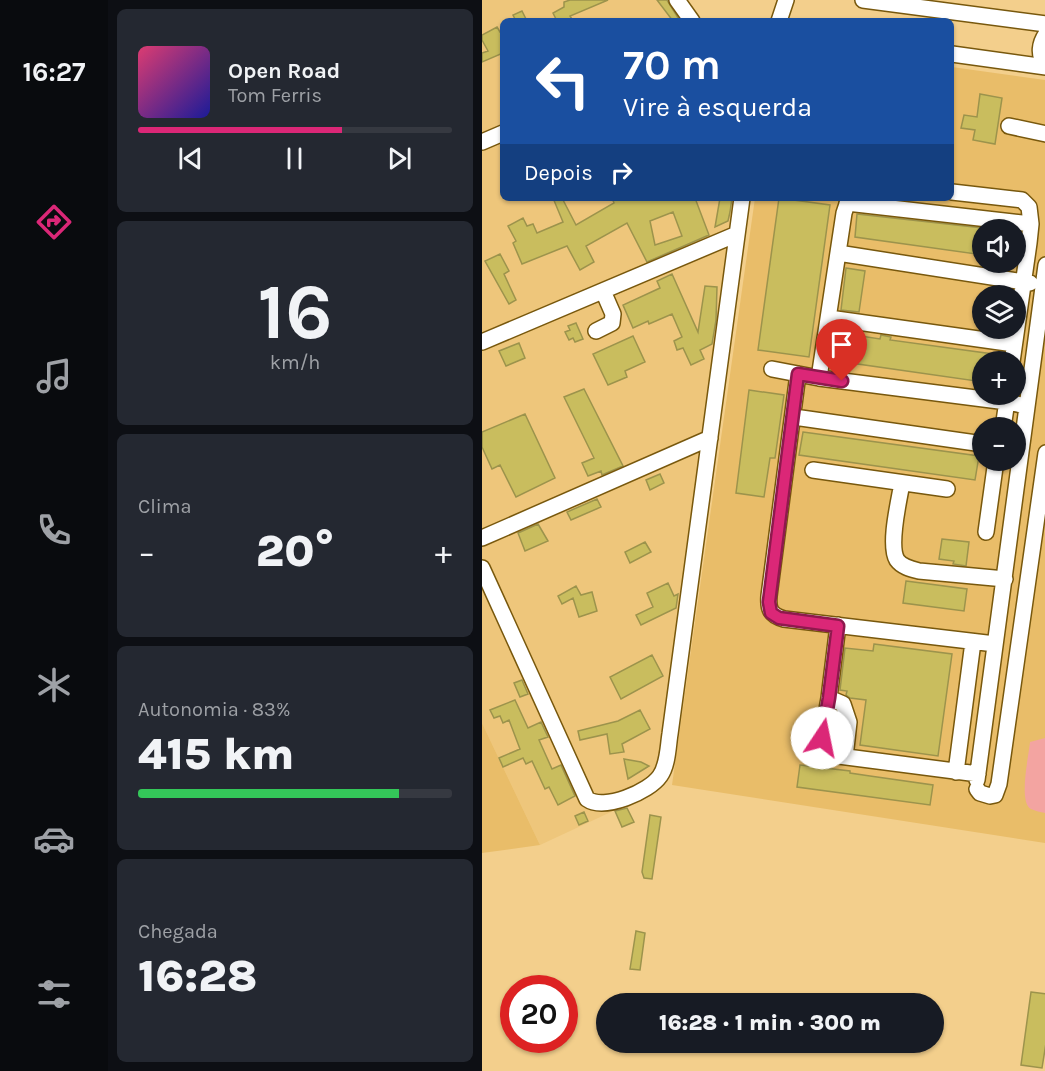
<!DOCTYPE html>
<html lang="pt">
<meta charset="utf-8">
<style>
:root{--surface:#171b24;--page:#242831;--text:#f1f3f6;--muted:#9ea1a6;--line:#363941;--accent:#db2777}
body{margin:0;font-family:Karla,sans-serif;background:var(--page);color:var(--text);height:100vh;display:flex;flex-direction:column;font-size:22px;white-space:nowrap}
*{box-sizing:border-box;margin:0}
p{font-size:20px;color:var(--muted)}
.icon{flex:none;width:33px;height:33px;fill:none;stroke:currentColor;stroke-width:2;stroke-linecap:round;stroke-linejoin:round}
.map{position:relative;flex:1;overflow:hidden}
.side{display:flex;flex-direction:column;gap:9px;padding:9px;background:#0d0f14;width:374px}
.side>*{flex:none}
.top-card{position:absolute;left:18px;top:18px;width:454px;height:183px;border-radius:9px;box-shadow:0 2px 4px #0004;background:#1a4fa0;color:#fff;overflow:hidden}
.buttons{position:absolute;left:490px;top:219px;display:grid;gap:12px}
.buttons a{display:grid;place-items:center;width:54px;height:54px;border-radius:50%;background:var(--surface);box-shadow:0 2px 4px #0004;font-size:30px}
.speed{position:absolute;left:18px;top:975px;display:flex;gap:12px;font-size:30px;font-weight:700;text-align:center}
.speed>*{display:grid;place-content:center;width:78px;height:78px;border-radius:50%;background:var(--surface);box-shadow:0 2px 4px #0004;line-height:1}
.speed .limit{border:9px solid #d22;background:#fff;color:#111}
.pin{position:absolute;display:grid;place-items:center;width:51px;height:51px;color:#fff;margin:-62px -26px;border-radius:50% 50% 50% 0;rotate:-45deg;box-shadow:0 0 6px #0007}
.pin .icon{rotate:45deg}
.me{position:absolute;width:66px;margin:-33px;rotate:11deg;stroke-linejoin:round;filter:drop-shadow(0 0 4px #0008)}
.turn{display:flex;align-items:center;gap:21px;height:126px;padding:0 24px;font-size:27px}
.turn .icon{width:78px;height:78px;stroke-width:2.5}
.turn b{display:block;font-size:42px;line-height:51px}
.then{display:flex;align-items:center;height:57px;padding:0 24px;background:#0003;gap:12px;font-size:22px}
.big{font-size:45px;font-weight:800;line-height:1.1}
.side .tile{flex:1;display:flex;flex-direction:column;justify-content:center;gap:9px;min-width:0;padding:0 21px;border-radius:9px;background:var(--page)}
.side .dial{align-items:center;gap:0}
.dial b{font-size:78px;line-height:1}
.song{display:flex;align-items:center;gap:18px}
.cover{width:72px;height:72px;border-radius:9px;background:linear-gradient(135deg,hsl(340 70% 55%),hsl(240 70% 35%))}
.played{height:6px;border-radius:3px;background:linear-gradient(90deg,var(--accent) 65%,var(--line) 65%)}
.keys{display:flex;justify-content:space-around;direction:ltr}
.heat{display:flex;justify-content:space-between;align-items:center;font-size:33px;direction:ltr}
.charge{height:9px;border-radius:4px;background:linear-gradient(90deg,#34c759 83%,var(--line) 0)}
.trip{position:absolute;left:114px;top:993px;width:348px;height:60px;border-radius:30px;background:var(--surface);box-shadow:0 2px 4px #0004;font-weight:800;line-height:60px;text-align:center}
main{display:flex;flex:1;min-height:0}
.tabs{display:flex;flex-direction:column;width:108px;justify-content:space-around;align-items:center;background:#090b0e;color:var(--muted)}
.tabs .icon{width:42px;height:42px}
.tabs .active{color:var(--accent)}
.tabs b{font-size:27px;color:var(--text)}
.map>svg:first-child{display:block}
</style>
<main>
<nav class="tabs">
<b>16:27</b>
<svg class="icon active" aria-label="directions" viewBox="0 0 24 24"><path d="M12 3l9 9-9 9-9-9zM9 14v-3h6M13 9l2 2-2 2"/></svg>
<svg class="icon" aria-label="music" viewBox="0 0 24 24"><path d="M9 18V5l10-2v13"/><circle cx="6" cy="18" r="3"/><circle cx="16" cy="16" r="3"/></svg>
<svg class="icon" aria-label="phone" viewBox="0 0 24 24"><path d="M5 4h4l2 5-3 2q2 4 5 5l2-3 5 2v4C11 20 4 13 5 4z"/></svg>
<svg class="icon" aria-label="climate" viewBox="0 0 24 24"><path d="M12 3v18M4 7l16 10M4 17L20 7"/></svg>
<svg class="icon" aria-label="car" viewBox="0 0 24 24"><path d="M5 17H2v-5l4-1 3-4h7l3 4 3 1v5h-3M9 17h6M6 11h13"/><circle cx="7" cy="17" r="2"/><circle cx="17" cy="17" r="2"/></svg>
<svg class="icon" aria-label="filters" viewBox="0 0 24 24"><path d="M4 7h16M4 17h16"/><circle cx="9" cy="7" r="2"/><circle cx="15" cy="17" r="2"/></svg>
</nav>
<section class="side">
<div class="tile">
<div class="song"><i class="cover"></i><div><b>Open Road</b><p>Tom Ferris</p></div></div>
<div class="played"></div>
<div class="keys"><svg class="icon" aria-label="previous" viewBox="0 0 24 24"><path d="M18 5L8 12l10 7zM5 5v14"/></svg><svg class="icon" aria-label="pause" viewBox="0 0 24 24"><path d="M8 5v14M16 5v14"/></svg><svg class="icon" aria-label="next" viewBox="0 0 24 24"><path d="M6 5l10 7-10 7zM19 5v14"/></svg></div>
</div>
<div class="tile dial"><b>16</b><p>km/h</p></div>
<div class="tile"><p>Clima</p>
<div class="heat"><a>−</a><b class="big">20°</b><a>+</a></div>
</div>
<div class="tile"><p>Autonomia · 83%</p><b class="big">415 km</b><div class="charge"></div></div>
<div class="tile"><p>Chegada</p><b class="big">16:28</b></div>
</section>
<div class="map">
<svg width="564" height="1071" viewBox="0 0 564 1071">
<rect width="100%" height="100%" fill="#f3cf8c"/>
<!-- built -->
<path fill="#eec67b" d="M0,0H189L205,21H21V198H253L172,792L58,845L0,723Z"/>
<!-- green -->
<path fill="#e9bd69" fill-rule="evenodd" d="M470,67L563,80V843L190,785L273,198H470ZM501,230H534V262H501ZM501,296H534V328H501ZM501,362H534V394H501ZM501,428H534V460H501Z
M0,723L58,845L0,853Z"/>
<!-- water -->
<path fill="#f3a4a1" d="M563,738H564L563,813C559,812 553,811 549,809C536,802 547,755 548,742Z"/>
<!-- building -->
<path fill="#c9bd5e" stroke="#9c934c" stroke-width="1.5" fill-rule="evenodd" d="M88,0H126L88,16L91,21H75L71,13L82,7V2Z
M175,0H185L198,21H191Z
M40,11L45,21H34L31,15Z
M15,27L18,32L21,31V53L0,62V53L6,51L0,40V35Z
M498,94L520,98L513,144L491,140L493,130L479,128L482,115L495,117Z
M71,198H80L94,225L132,203L130,198H213L227,235L165,262L145,223L104,246L112,262L98,270L85,246L40,264L31,243L34,241L26,226L41,218L45,226L51,224L55,233L81,222ZM191,212L200,236L173,245L168,221Z
M238,198H250L248,212L246,221L233,227Z
M297,198L348,205L327,357L276,350Z
M375,214L501,228V255L373,237Z
M18,254L27,271L22,274L34,300L27,304L3,261Z
M364,268L383,271L377,312L359,310Z
M190,274L216,332L223,286L235,287L234,320L230,344L218,350L222,359L209,365L201,348L195,350L192,341L200,337L190,314L167,324L166,321L151,328L141,305L178,288L175,281Z
M94,323L101,339L93,342L91,338L87,340L83,332L88,330L86,326Z
M359,333L398,339L399,335L409,337L408,340L511,354L510,362H501V382L355,361Z
M151,336L163,362L143,371L145,377L126,385L111,354Z
M37,343L43,358L24,366L17,351Z
M102,389L141,466L120,475L119,471L106,476L100,463L112,458L82,397Z
M267,390L302,395L293,458H288L282,497L254,493Z
M43,414L73,478L34,497L18,465L10,469L0,447V432Z
M321,432L497,456L493,480L317,455Z
M178,474L182,483L168,490L164,480Z
M115,499L119,507L89,520L85,512Z
M56,524L66,541L43,551L36,533Z
M460,539L487,542L484,566L471,564L472,561L457,559Z
M163,542L169,552L148,563L143,552Z
M424,581L485,589L482,611L421,603Z
M186,583L192,596L196,594L194,608L159,625L154,615L171,607L165,593Z
M94,586L99,595L110,592L115,611L97,617L91,598L80,604L76,596Z
M392,644L470,654L456,756L378,745L384,700L368,698L364,695L365,691L358,690L363,648L391,651Z
M170,655L181,676L139,699L128,677Z
M40,680L46,694L38,697L32,683Z
M33,700L46,728L59,722L66,737L57,740L70,769L79,765L93,796L76,805L67,787L63,789L50,761L44,764L41,758L21,767L17,758L38,749L27,720L21,723L18,716L12,718L8,710Z
M158,710L168,729L140,744L142,752L128,754L125,734L98,740L96,731L136,721Z
M142,759L159,762L167,766L146,779Z
M318,765L368,771V773L388,776L451,785L448,805L315,787Z
M145,808L152,822L140,827L133,811Z
M102,812L106,821L97,825L93,816Z
M168,815L179,817L170,879L162,878L160,872Z
M154,931L163,933L158,970L148,969Z
M549,992L564,994V1043L560,1068L539,1065Z"/>
<g fill="none" stroke-linecap="round" stroke-linejoin="round">
<defs>
<path id="minor" d="M195,0L210,21
M381,0L564,24
M297,21L304,0
M564,34C558,43 555,55 564,64
M470,54L564,67
M527,126L564,134
M0,142L21,133
M470,192L540,200L547,207L549,224L547,243L530,362
M365,203L549,224
M356,253L548,283
M347,318L532,344
M114,331L130,323L131,314L121,291
M0,342L255,234
M290,369L337,378L525,402L545,406
M316,374L287,596C286,609 288,615 302,619L513,644
M337,378L362,213L367,198
M312,417L501,444
M521,428L526,394
M331,470L465,489
M420,483C417,501 406,545 415,560C420,567 429,569 437,571L523,579
M504,532L514,460
M0,538L228,438
M0,568L105,799C122,811 167,792 178,776C186,765 186,746 188,734L260,198
M356,625L347,698L340,738L343,749L350,755L357,756L496,774
M347,698L361,704L367,722L363,757
M474,772L491,642
M495,780L564,265
M495,789L498,793L508,796L513,795L517,784L564,453"/>
</defs>
<!-- minor casing -->
<use href="#minor" stroke="#78580d" stroke-width="18"/>
<!-- minor -->
<use href="#minor" stroke="#fff" stroke-width="15"/>
</g>
<g fill="none" stroke-linecap="round" stroke-linejoin="round">
<defs>
<path id="route" d="M340,738L347,698L356,626L297,618L289,613L287,602L316,374L360,381"/>
</defs>
<!-- route casing -->
<use href="#route" stroke="#8e194d" stroke-width="15"/>
<!-- route -->
<use href="#route" stroke="#db2777" stroke-width="10"/>
</g>
</svg>
<div class="buttons">
<a><svg class="icon" aria-label="sound" viewBox="0 0 24 24"><path d="M4 9h4l5-4v14l-5-4H4zM17 9q2 3 0 6"/></svg></a>
<a><svg class="icon" aria-label="layers" viewBox="0 0 24 24"><path d="M12 4l9 5-9 5-9-5zM3 14l9 5 9-5"/></svg></a>
<a>+</a>
<a>−</a>
</div>
<div class="speed"><div class="limit">20</div></div>
<div class="pin" style="left:360px;top:381px;background:#d93025"><svg class="icon" aria-label="arrive" viewBox="0 0 24 24"><path d="M6 21V4h12l-3 4 3 4H6"/></svg></div>
<svg class="me" style="left:340px;top:738px" viewBox="-20 -20 40 40"><circle r="19" fill="#fff"/><path d="M0-13L10 11 0 6-10 11z" fill="#db2777"/></svg>
<div class="trip">16:28 · 1 min · 300 m</div>
<div class="top-card">
<div class="turn"><svg class="icon" aria-label="left" viewBox="0 0 24 24"><path d="M17 20v-9H6M10 6l-5 5 5 5"/></svg><div><b>70 m</b>Vire à esquerda</div></div>
<div class="then">Depois<svg class="icon" aria-label="right" viewBox="0 0 24 24"><path d="M7 20v-9h11M14 6l5 5-5 5"/></svg></div>
</div>
</div>
</main>
